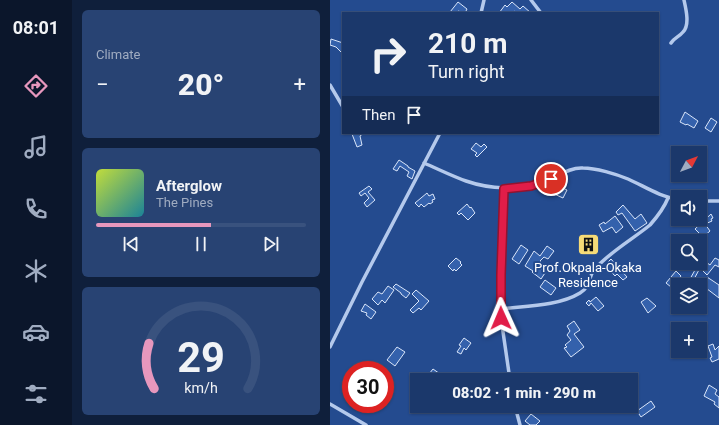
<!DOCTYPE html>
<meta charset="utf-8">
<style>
:root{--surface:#1b386b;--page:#284373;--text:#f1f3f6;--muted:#a0acc1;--line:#39527e;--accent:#e797bd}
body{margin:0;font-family:Roboto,sans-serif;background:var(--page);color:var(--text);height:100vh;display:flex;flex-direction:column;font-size:15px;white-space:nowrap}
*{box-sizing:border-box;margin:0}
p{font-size:13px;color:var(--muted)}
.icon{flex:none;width:22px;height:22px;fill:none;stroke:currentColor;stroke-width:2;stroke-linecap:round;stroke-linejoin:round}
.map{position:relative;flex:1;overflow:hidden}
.side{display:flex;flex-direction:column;gap:10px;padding:10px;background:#0f1f3b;width:258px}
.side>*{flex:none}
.banner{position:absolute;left:12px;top:12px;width:317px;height:122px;border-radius:0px;box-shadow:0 1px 3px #0004,0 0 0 1px var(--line);background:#1b386b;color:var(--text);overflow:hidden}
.needle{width:26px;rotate:49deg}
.buttons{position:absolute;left:341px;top:146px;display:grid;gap:8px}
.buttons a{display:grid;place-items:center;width:36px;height:36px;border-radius:0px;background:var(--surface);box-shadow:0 1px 3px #0004,0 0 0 1px var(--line);font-size:20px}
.speed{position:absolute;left:12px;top:361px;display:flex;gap:8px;font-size:20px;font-weight:700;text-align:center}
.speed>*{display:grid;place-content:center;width:52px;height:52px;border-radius:50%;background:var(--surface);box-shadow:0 1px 3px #0004,0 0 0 1px var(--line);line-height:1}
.speed .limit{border:6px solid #d22;background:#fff;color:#111}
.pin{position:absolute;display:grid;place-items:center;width:34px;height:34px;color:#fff;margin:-17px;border:2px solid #fff;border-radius:50%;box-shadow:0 1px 4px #0007}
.me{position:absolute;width:44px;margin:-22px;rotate:359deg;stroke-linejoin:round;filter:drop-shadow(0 0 3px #0008)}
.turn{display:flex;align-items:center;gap:14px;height:84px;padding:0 20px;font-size:18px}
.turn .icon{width:52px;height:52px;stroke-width:2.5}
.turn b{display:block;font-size:28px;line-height:34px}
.then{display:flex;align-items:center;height:38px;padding:0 20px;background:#0003;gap:8px;font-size:15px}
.big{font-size:30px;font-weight:800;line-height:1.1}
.side .tile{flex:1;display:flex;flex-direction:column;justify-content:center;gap:6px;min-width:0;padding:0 14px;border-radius:6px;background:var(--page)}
.side .dial{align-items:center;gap:0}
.dial svg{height:104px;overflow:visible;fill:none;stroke:var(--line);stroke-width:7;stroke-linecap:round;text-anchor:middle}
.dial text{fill:var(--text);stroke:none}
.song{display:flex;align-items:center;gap:12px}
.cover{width:48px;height:48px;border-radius:6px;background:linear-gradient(135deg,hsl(70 70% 55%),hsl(190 70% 35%))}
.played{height:4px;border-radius:2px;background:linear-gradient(90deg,var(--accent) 55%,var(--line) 55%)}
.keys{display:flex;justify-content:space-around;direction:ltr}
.heat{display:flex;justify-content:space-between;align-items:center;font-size:22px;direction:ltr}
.trip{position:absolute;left:80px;top:373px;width:228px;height:40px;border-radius:0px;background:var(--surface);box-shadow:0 1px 3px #0004,0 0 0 1px var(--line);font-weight:800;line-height:40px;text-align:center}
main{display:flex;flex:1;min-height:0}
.tabs{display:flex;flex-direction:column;width:72px;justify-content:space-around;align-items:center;background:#0b162b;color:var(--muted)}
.tabs .icon{width:28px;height:28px}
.tabs .active{color:var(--accent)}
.tabs b{font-size:18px;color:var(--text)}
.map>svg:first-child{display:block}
</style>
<main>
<nav class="tabs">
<b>08:01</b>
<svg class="icon active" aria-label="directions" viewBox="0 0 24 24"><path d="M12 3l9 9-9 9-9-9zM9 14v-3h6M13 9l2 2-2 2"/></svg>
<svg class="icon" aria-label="music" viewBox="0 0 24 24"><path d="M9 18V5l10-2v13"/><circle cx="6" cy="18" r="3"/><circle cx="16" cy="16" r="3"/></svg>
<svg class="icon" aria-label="phone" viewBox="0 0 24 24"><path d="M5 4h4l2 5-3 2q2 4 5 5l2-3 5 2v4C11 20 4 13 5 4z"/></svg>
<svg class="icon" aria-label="climate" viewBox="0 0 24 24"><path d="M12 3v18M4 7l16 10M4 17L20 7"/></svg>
<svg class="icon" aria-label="car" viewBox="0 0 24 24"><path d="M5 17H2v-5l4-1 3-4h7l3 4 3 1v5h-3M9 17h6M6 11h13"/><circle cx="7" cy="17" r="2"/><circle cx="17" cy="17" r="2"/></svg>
<svg class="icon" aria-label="filters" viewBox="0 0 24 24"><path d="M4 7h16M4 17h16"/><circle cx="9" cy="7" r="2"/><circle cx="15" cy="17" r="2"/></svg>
</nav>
<section class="side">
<div class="tile"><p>Climate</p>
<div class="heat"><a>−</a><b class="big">20°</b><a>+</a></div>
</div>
<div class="tile">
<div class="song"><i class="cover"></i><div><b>Afterglow</b><p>The Pines</p></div></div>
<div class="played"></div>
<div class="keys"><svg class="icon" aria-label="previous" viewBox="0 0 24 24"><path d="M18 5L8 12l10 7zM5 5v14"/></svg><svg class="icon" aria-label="pause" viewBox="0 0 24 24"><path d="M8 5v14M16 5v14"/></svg><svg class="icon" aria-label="next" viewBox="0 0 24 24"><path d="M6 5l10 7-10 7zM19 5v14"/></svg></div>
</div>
<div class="tile dial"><svg viewBox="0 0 100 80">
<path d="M14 69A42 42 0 1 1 86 69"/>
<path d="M14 69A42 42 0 0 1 10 34" stroke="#e797bd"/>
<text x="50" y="56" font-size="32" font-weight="700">29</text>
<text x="50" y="72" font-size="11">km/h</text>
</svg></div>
</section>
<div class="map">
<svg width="389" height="425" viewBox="0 0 389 425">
<rect width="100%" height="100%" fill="#244b8f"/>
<!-- building -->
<path fill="#3461ac" stroke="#d9e5f9" d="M128,2L137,9L135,13L128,11L127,13H122L120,12Z
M182,2L190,9L193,6L201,13H187L185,11L182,13H169L175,5L177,7Z
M1,39L13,43V50L11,52L6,47L0,45Z
M355,112L368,121L364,128L357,124L356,125L350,122Z
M381,118L387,122L381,132L375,128Z
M25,133H34L30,136L32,145L27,147L22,134Z
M146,143L151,147L154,144L157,147L147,157L145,155L147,153L141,149Z
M69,160L78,166V167L85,171L82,179L77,176L79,172L70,166L67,171L63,169Z
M226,185L237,190L233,198L222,193Z
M39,186L42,189L38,192L45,200L37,207L34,203L39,198L35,193L31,196L29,193Z
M97,193L99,196L103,194L105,199L102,200L103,202L100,204L99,203L94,207L91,204L89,207L85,203Z
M137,204L140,208L141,207L145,213L138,220L131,213L129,215L127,213Z
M293,205L305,219L311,214L317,223L305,231L292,213L288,215L286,212Z
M381,214L383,218L381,219L382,221L375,224L380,231L373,237L365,229Z
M285,216L293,227L286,233L282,227L273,232L269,225L274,222L275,224Z
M257,236L266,244L258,254L249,246Z
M191,245L198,250L189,264L182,259Z
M217,246L224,251L218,259L214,257L210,261L214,266L211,269L215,273L211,279L202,272L203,271L195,266L204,251L210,256Z
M126,258L131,262L130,263L132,265L126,271L124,269L123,271L118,266Z
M385,258L389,260V267L385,265L377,275L370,268L363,281L360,279L365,270L356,266L358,263H370V261L375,263L376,262L380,265Z
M281,259L297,277L293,280L287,274L285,276L275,265Z
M346,271L351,276L348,280L356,285H348V302L341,298L346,291L336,283Z
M377,277L389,285V298L372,285Z
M215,280L226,288L221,295L210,287Z
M66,284L80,293L76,298L71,294V293L63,287Z
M58,286L64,290L55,303L52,300L48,305L42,299L48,292L52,294Z
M86,290L99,301L91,310L89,308L83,313L80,310L89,301L82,294Z
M266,297L274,306L268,311L261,303L259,306L256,303L259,300L260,302Z
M317,298L326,306L318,313L311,302Z
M35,304L46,312L41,319L36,315L37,313L31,311Z
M244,321L250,330L244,334L254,347L241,357L234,348L237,347L235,345L241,340L237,335L240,331L237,326Z
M134,338L141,343L136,350L134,348L131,354L127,352L131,346L129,345Z
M383,344L385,350L389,346V359L382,362L380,358L382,357L378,346Z
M67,347L75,352L65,366L57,360Z
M103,369L113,376L110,380L105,377L104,378L99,374Z
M379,385L387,390L385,394L389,397V408L384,404L385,402L374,396Z
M321,401L325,407L311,417L307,411Z
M201,414L210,421L206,425H200L195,421Z"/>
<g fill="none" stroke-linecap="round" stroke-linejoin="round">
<!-- street -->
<path stroke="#b4c9ec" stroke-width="3.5" d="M201,0L211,13
M151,13L154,0
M341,43C344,38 349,37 353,32C360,25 356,9 354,0
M0,85L13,107
M94,163C108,169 122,176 136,181C159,189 190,191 214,182C226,178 239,167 253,168C266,168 286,174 298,179C314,186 330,197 348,199
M174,189L171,275V318L180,380
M370,201H389
M171,309C195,306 229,306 250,293C261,286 258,278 264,270C278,253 303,239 320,225C327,217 334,208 338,198
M0,347L32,282L110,133
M0,404L36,425
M185,406L190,425"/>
</g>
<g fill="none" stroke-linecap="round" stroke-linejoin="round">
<defs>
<path id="route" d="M171,318V275L174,189L201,186L221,179"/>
</defs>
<!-- route casing -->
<use href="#route" stroke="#92132f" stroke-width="10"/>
<!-- route -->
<use href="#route" stroke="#e11d48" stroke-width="7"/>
</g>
<!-- icons -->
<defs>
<symbol id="building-square" viewBox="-11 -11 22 22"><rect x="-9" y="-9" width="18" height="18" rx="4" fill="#f6db77" stroke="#244b8f"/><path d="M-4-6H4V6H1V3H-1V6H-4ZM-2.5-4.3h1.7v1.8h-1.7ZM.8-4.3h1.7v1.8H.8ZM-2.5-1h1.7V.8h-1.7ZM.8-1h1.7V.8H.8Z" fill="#111"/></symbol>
</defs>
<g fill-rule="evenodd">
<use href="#building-square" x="246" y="232" width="25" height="25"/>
</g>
<g text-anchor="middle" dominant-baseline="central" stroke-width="4" stroke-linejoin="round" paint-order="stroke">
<!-- poi labels -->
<g font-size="13" fill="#fff" stroke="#244b8f">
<text x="258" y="267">Prof.Okpala-Okaka<tspan x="258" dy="15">Residence</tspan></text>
</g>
</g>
</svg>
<div class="buttons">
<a><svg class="needle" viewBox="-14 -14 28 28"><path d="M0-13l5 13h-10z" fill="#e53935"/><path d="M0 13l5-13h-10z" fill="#a0acc1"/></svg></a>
<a><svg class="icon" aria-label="sound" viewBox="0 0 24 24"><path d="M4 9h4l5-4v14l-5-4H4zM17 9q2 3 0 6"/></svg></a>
<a><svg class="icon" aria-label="search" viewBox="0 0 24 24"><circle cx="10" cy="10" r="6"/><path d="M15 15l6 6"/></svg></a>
<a><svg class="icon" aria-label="layers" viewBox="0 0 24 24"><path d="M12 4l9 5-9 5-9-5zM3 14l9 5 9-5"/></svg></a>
<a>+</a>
</div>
<div class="speed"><div class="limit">30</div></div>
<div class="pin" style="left:221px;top:179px;background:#d93025"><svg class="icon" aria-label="arrive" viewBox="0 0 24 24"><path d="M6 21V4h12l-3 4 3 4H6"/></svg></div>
<svg class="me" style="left:171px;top:318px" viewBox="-20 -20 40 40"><path d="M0-17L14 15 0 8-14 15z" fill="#e11d48" stroke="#fff" stroke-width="4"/></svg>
<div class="trip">08:02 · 1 min · 290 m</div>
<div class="banner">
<div class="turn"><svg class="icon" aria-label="right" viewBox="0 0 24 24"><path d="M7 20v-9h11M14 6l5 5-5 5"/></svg><div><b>210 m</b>Turn right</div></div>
<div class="then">Then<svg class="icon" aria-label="arrive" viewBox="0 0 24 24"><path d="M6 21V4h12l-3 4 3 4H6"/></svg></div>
</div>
</div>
</main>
